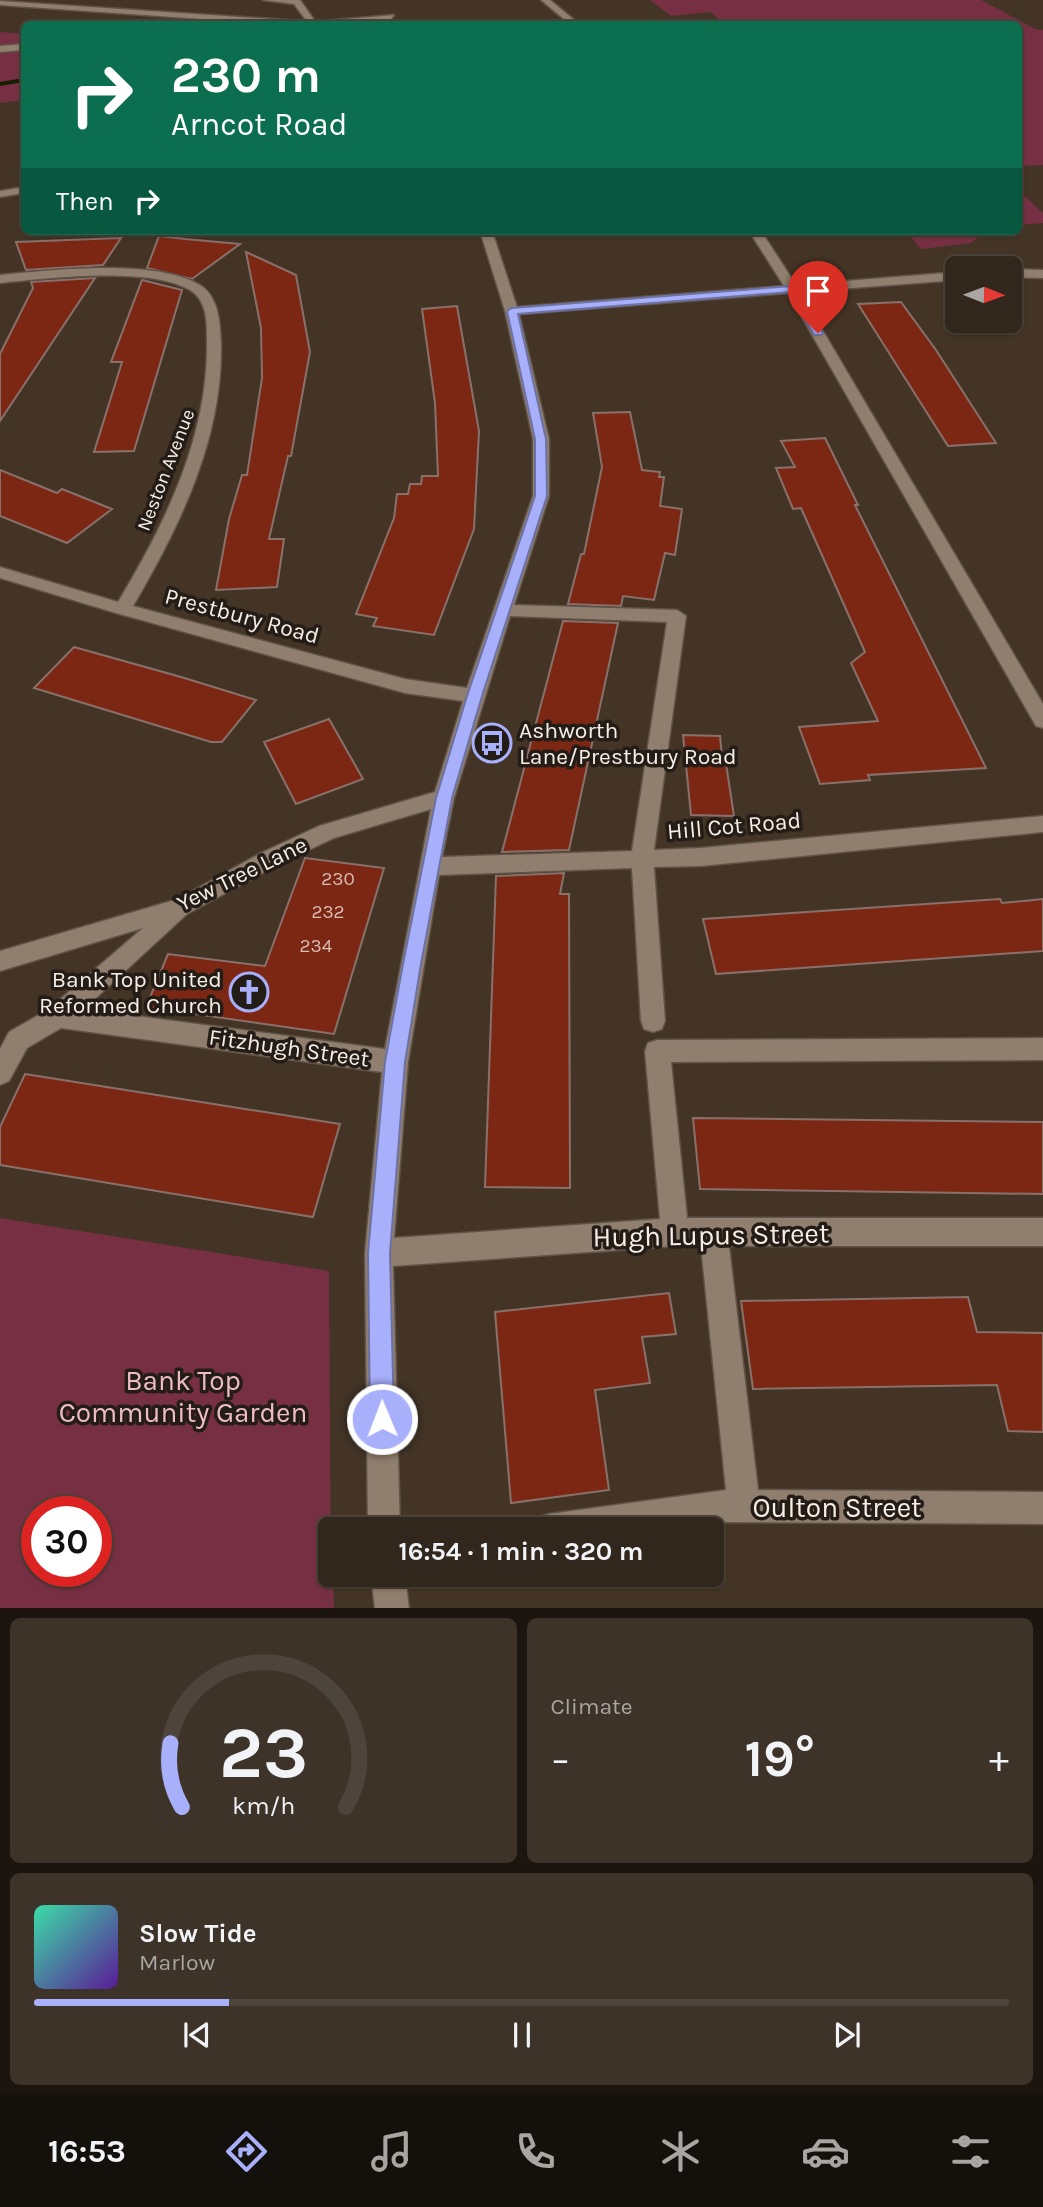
<!DOCTYPE html>
<meta charset="utf-8">
<style>
:root{--surface:#32271c;--page:#3d3329;--text:#f1f3f6;--muted:#a8a5a3;--line:#4d443b;--accent:#a8b0fc}
body{margin:0;font-family:Karla,sans-serif;background:var(--page);color:var(--text);height:100vh;display:flex;flex-direction:column;font-size:26px;white-space:nowrap}
*{box-sizing:border-box;margin:0}
p{font-size:23px;color:var(--muted)}
.icon{flex:none;width:38px;height:38px;fill:none;stroke:currentColor;stroke-width:2;stroke-linecap:round;stroke-linejoin:round}
.map{position:relative;height:1608px;overflow:hidden}
.details{display:flex;flex-direction:column;gap:10px;padding:10px;background:#1c150f;flex:1}
.details>*{flex:none}
.guide{position:absolute;left:21px;top:21px;width:1001px;height:214px;border-radius:10px;box-shadow:0 2px 5px #0004,0 0 0 2px var(--line);background:#0b6e4f;color:#fff;overflow:hidden}
.needle{width:46px;rotate:91deg}
.controls{position:absolute;left:945px;top:256px;display:grid;gap:14px}
.controls a{display:grid;place-items:center;width:77px;height:77px;border-radius:10px;background:var(--surface);box-shadow:0 2px 5px #0004,0 0 0 2px var(--line);font-size:35px}
.speed{position:absolute;left:21px;top:1496px;display:flex;gap:14px;font-size:35px;font-weight:700;text-align:center}
.speed>*{display:grid;place-content:center;width:91px;height:91px;border-radius:50%;background:var(--surface);box-shadow:0 2px 5px #0004,0 0 0 2px var(--line);line-height:1}
.speed .limit{border:10px solid #d22;background:#fff;color:#111}
.pin{position:absolute;display:grid;place-items:center;width:60px;height:60px;color:#fff;margin:-72px -30px;border-radius:50% 50% 50% 0;rotate:-45deg;box-shadow:0 0 7px #0007}
.pin .icon{rotate:45deg}
.me{position:absolute;width:77px;margin:-38px;rotate:359deg;stroke-linejoin:round;filter:drop-shadow(0 0 5px #0008)}
.turn{display:flex;align-items:center;gap:24px;height:147px;padding:0 35px;font-size:32px}
.turn .icon{width:91px;height:91px;stroke-width:2.5}
.turn b{display:block;font-size:49px;line-height:60px}
.then{display:flex;align-items:center;height:66px;padding:0 35px;background:#0003;gap:14px;font-size:26px}
.big{font-size:52px;font-weight:700;line-height:1.1}
.details .card{flex:1;display:flex;flex-direction:column;justify-content:center;gap:10px;min-width:0;padding:0 24px;border-radius:10px;background:var(--page)}
.details .dial{align-items:center;gap:0}
.dial svg{height:182px;overflow:visible;fill:none;stroke:var(--line);stroke-width:7;stroke-linecap:round;text-anchor:middle}
.dial text{fill:var(--text);stroke:none}
.song{display:flex;align-items:center;gap:21px}
.cover{width:84px;height:84px;border-radius:10px;background:linear-gradient(135deg,hsl(160 70% 55%),hsl(270 70% 35%))}
.played{height:7px;border-radius:4px;background:linear-gradient(90deg,var(--accent) 20%,var(--line) 20%)}
.keys{display:flex;justify-content:space-around;direction:ltr}
.heat{display:flex;justify-content:space-between;align-items:center;font-size:38px;direction:ltr}
.details .tiles{flex:1;display:grid;gap:10px;grid-template-columns:1fr 1fr}
.card:last-child{grid-column:span 2}
.trip{position:absolute;left:318px;top:1517px;width:406px;height:70px;border-radius:10px;background:var(--surface);box-shadow:0 2px 5px #0004,0 0 0 2px var(--line);font-weight:700;line-height:70px;text-align:center}
.tab-bar{display:flex;height:112px;justify-content:space-around;align-items:center;background:#14100b;color:var(--muted)}
.tab-bar .icon{width:49px;height:49px}
.tab-bar .current{color:var(--accent)}
.tab-bar b{font-size:32px;color:var(--text)}
.map>svg:first-child{display:block}
</style>
<div class="map">
<svg width="1043" height="1609" viewBox="0 0 1043 1609">
<rect width="100%" height="100%" fill="#433426"/>
<!-- green -->
<path fill="#773043" fill-rule="evenodd" d="M650,0H981L1035,29L1043,30V165L1019,166L1018,24H725L710,12L671,16Z
M0,32L24,34V100L0,103Z
M1019,191L1043,213V223L1019,225Z
M906,231H986L971,243L921,249Z
M0,1218L329,1271L331,1575H333L334,1608H0ZM37,1512H96V1572H37Z"/>
<g fill="none" stroke-linecap="round" stroke-linejoin="round">
<!-- stream -->
<path fill="#181e02" fill-rule="evenodd" d="M24,78V82L0,86V82Z"/>
</g>
<!-- building -->
<path fill="#7c2714" stroke="#89716b" stroke-width="2" d="M159,236L185,239L240,244L192,279L147,268Z
M121,238L103,265L26,270L16,242Z
M246,252L296,275L310,352L291,456H288L269,539H284L277,587L216,590L229,519L242,475H247L262,378L261,328Z
M95,278L0,421V354L33,288L31,282Z
M142,280L182,290L134,451L94,452L122,362H111Z
M901,302L936,350L996,443L948,446L858,304Z
M457,306L479,431L474,529L434,635L373,626L377,618L356,614L394,518L397,494H408L410,484H421L422,476H438L435,403L422,309Z
M630,412L642,470L660,472L659,477H664L660,506L682,509L675,555L665,553L654,600L623,596L621,606L568,604L581,554H584L602,467L593,413Z
M825,438L858,505H855L986,768L868,775L870,780L820,784L799,727L878,721L851,663L865,652L801,508L793,509L776,468L795,467L781,441Z
M0,470L57,493L62,489L112,509L67,543L0,516Z
M563,621L618,623L569,850L502,852Z
M74,647L181,677L256,700L222,742H211L34,688Z
M329,719L363,779L296,804L264,742Z
M683,735L720,736L722,757H725L734,816L691,815Z
M305,858L384,868L334,1034L146,1007L168,954L265,966Z
M564,873L560,894H569L570,1188L485,1187L496,876Z
M1000,899L1002,903L1043,899V951L716,974L703,919Z
M25,1074L340,1124L313,1217L0,1165V1127Z
M693,1118L1043,1122V1194L700,1189Z
M669,1293L676,1334L642,1337L650,1383L595,1390L609,1490L511,1503L495,1312Z
M968,1297L977,1332L1043,1333V1432L1008,1431L997,1385L753,1389L741,1301Z"/>
<g fill="none" stroke-linecap="round" stroke-linejoin="round">
<defs>
<path id="minor" d="M263,0H300L317,24H309L294,4Z
M541,0H550L579,24H570Z
M0,1L302,21L306,24H273L0,5Z
M394,15L391,19L318,24L322,21Z
M24,44V50L0,52V46Z
M24,187V193L0,197V191Z
M480,231H492L517,307L784,286L749,231H761L796,285L957,272V280L800,292L1043,704V728L1036,726L788,293L519,314L549,439V496L514,605L677,610L686,616L654,850L701,848L1043,816V832L701,866L654,867L665,1021L662,1029L653,1032L644,1029L641,1021L632,868L439,875L408,1062L394,1238L660,1219L645,1051L648,1043L657,1040L1043,1038V1060L671,1062L687,1218H1043V1246H729L758,1490L1043,1492V1524L724,1522L671,1530H533L537,1518L549,1514L726,1490L701,1246H675L393,1266L400,1530H368L365,1253L382,1072L61,1028L27,1048L9,1081L0,1085V1049L9,1032L49,1009L143,928L0,971V951L178,899L261,853L319,826L435,792L463,701L405,693L116,613L0,578V567L118,602C165,524 208,437 207,343C207,325 208,301 190,290C147,266 49,278 0,283V275C52,270 154,258 200,285C219,297 220,323 221,343C223,438 180,526 133,606L405,679L467,688L533,496V439L505,311ZM510,616L667,622L632,851L442,857L454,798ZM431,809L385,1049L84,1009L187,914L277,865L334,838Z
M1010,269L1043,270V278L1010,277Z
M371,1575H405L409,1609H375Z"/>
</defs>
<!-- minor casing -->
<use href="#minor" stroke="#5f5246" stroke-width="3"/>
<!-- minor -->
<use href="#minor" fill="#907e6e" fill-rule="evenodd"/>
</g>
<!-- route -->
<path fill="#a8b0fc" stroke="#6d72a4" stroke-width="2" d="M792,286L797,289L823,333L821,335H814L789,292L518,314L546,439L547,496L482,696L452,798L421,964L405,1062L390,1253L394,1419L390,1427L382,1431L374,1427L370,1419L368,1253L385,1062L403,964L436,798L467,696L535,496V439L507,311L512,308Z"/>
<!-- icons -->
<defs>
<symbol id="bus-ring" viewBox="-11 -11 22 22"><circle r="9.5" fill="#241d17" stroke="#a8b0fc" stroke-width="1.5"/><path d="M-5-6H5V4H4V6H2V4H-2V6H-4V4H-5ZM-3.5-4V0h7V-4ZM-3.5 1.2v1.5H-2V1.2ZM2 1.2v1.5H3.5V1.2Z" fill="#a8b0fc"/></symbol>
<symbol id="church-ring" viewBox="-11 -11 22 22"><circle r="9.5" fill="#241d17" stroke="#a8b0fc" stroke-width="1.5"/><path d="M-1.2-6h2.4v3.5h3.3v2.4h-3.3V6h-2.4V-.1h-3.3v-2.4h3.3Z" fill="#a8b0fc"/></symbol>
</defs>
<g fill-rule="evenodd">
<use href="#bus-ring" x="470" y="721" width="44" height="44"/>
<use href="#church-ring" x="227" y="970" width="44" height="44"/>
</g>
<g text-anchor="middle" dominant-baseline="central" stroke-width="7" stroke-linejoin="round" paint-order="stroke">
<!-- far-street labels -->
<g font-size="19" fill="#f8eee6" stroke="#241d17">
<text transform="translate(166 470) rotate(-69)">Neston Avenue</text>
</g>
<!-- number labels -->
<g font-size="19" fill="#d9bcb2">
<text x="338" y="879">230</text>
<text x="328" y="912">232</text>
<text x="316" y="946">234</text>
</g>
<!-- street labels -->
<g font-size="23" fill="#f8eee6" stroke="#241d17">
<text transform="translate(242 616) rotate(15)">Prestbury Road</text>
<text transform="translate(734 826) rotate(-5)">Hill Cot Road</text>
<text transform="translate(242 874) rotate(-26)">Yew Tree Lane</text>
<text transform="translate(289 1048) rotate(8)">Fitzhugh Street</text>
</g>
<!-- poi labels -->
<g font-size="23" fill="#f8eee6" stroke="#241d17" text-anchor="start">
<text x="519" y="730">Ashworth<tspan x="519" dy="26">Lane/Prestbury Road</tspan></text>
<text x="222" y="979" text-anchor="end">Bank Top United<tspan x="222" dy="26">Reformed Church</tspan></text>
</g>
<!-- near-street labels -->
<g font-size="28" fill="#f8eee6" stroke="#241d17">
<text transform="translate(711 1235) rotate(-1)">Hugh Lupus Street</text>
<text x="837" y="1507">Oulton Street</text>
</g>
<!-- near-park labels -->
<g font-size="28" fill="#efbcc6" stroke="#241d17">
<text x="183" y="1380">Bank Top<tspan x="183" dy="32">Community Garden</tspan></text>
</g>
</g>
</svg>
<div class="controls">
<a><svg class="needle" viewBox="-14 -14 28 28"><path d="M0-13l5 13h-10z" fill="#e53935"/><path d="M0 13l5-13h-10z" fill="#a8a5a3"/></svg></a>
</div>
<div class="speed"><div class="limit">30</div></div>
<div class="pin" style="left:818px;top:333px;background:#d93025"><svg class="icon" aria-label="arrive" viewBox="0 0 24 24"><path d="M6 21V4h12l-3 4 3 4H6"/></svg></div>
<svg class="me" style="left:382px;top:1419px" viewBox="-20 -20 40 40"><circle r="17" fill="#a8b0fc" stroke="#fff" stroke-width="3"/><path d="M0-11L8 9 0 5-8 9z" fill="#fff"/></svg>
<div class="trip">16:54 · 1 min · 320 m</div>
<div class="guide">
<div class="turn"><svg class="icon" aria-label="right" viewBox="0 0 24 24"><path d="M7 20v-9h11M14 6l5 5-5 5"/></svg><div><b>230 m</b>Arncot Road</div></div>
<div class="then">Then<svg class="icon" aria-label="right" viewBox="0 0 24 24"><path d="M7 20v-9h11M14 6l5 5-5 5"/></svg></div>
</div>
</div>
<section class="details">
<div class="tiles">
<div class="card dial"><svg viewBox="0 0 100 80">
<path d="M14 69A42 42 0 1 1 86 69"/>
<path d="M14 69A42 42 0 0 1 9 41" stroke="#a8b0fc"/>
<text x="50" y="56" font-size="32" font-weight="700">23</text>
<text x="50" y="72" font-size="11">km/h</text>
</svg></div>
<div class="card"><p>Climate</p>
<div class="heat"><a>−</a><b class="big">19°</b><a>+</a></div>
</div>
<div class="card">
<div class="song"><i class="cover"></i><div><b>Slow Tide</b><p>Marlow</p></div></div>
<div class="played"></div>
<div class="keys"><svg class="icon" aria-label="previous" viewBox="0 0 24 24"><path d="M18 5L8 12l10 7zM5 5v14"/></svg><svg class="icon" aria-label="pause" viewBox="0 0 24 24"><path d="M8 5v14M16 5v14"/></svg><svg class="icon" aria-label="next" viewBox="0 0 24 24"><path d="M6 5l10 7-10 7zM19 5v14"/></svg></div>
</div>
</div>
</section>
<nav class="tab-bar">
<b>16:53</b>
<svg class="icon current" aria-label="directions" viewBox="0 0 24 24"><path d="M12 3l9 9-9 9-9-9zM9 14v-3h6M13 9l2 2-2 2"/></svg>
<svg class="icon" aria-label="music" viewBox="0 0 24 24"><path d="M9 18V5l10-2v13"/><circle cx="6" cy="18" r="3"/><circle cx="16" cy="16" r="3"/></svg>
<svg class="icon" aria-label="phone" viewBox="0 0 24 24"><path d="M5 4h4l2 5-3 2q2 4 5 5l2-3 5 2v4C11 20 4 13 5 4z"/></svg>
<svg class="icon" aria-label="climate" viewBox="0 0 24 24"><path d="M12 3v18M4 7l16 10M4 17L20 7"/></svg>
<svg class="icon" aria-label="car" viewBox="0 0 24 24"><path d="M5 17H2v-5l4-1 3-4h7l3 4 3 1v5h-3M9 17h6M6 11h13"/><circle cx="7" cy="17" r="2"/><circle cx="17" cy="17" r="2"/></svg>
<svg class="icon" aria-label="filters" viewBox="0 0 24 24"><path d="M4 7h16M4 17h16"/><circle cx="9" cy="7" r="2"/><circle cx="15" cy="17" r="2"/></svg>
</nav>
